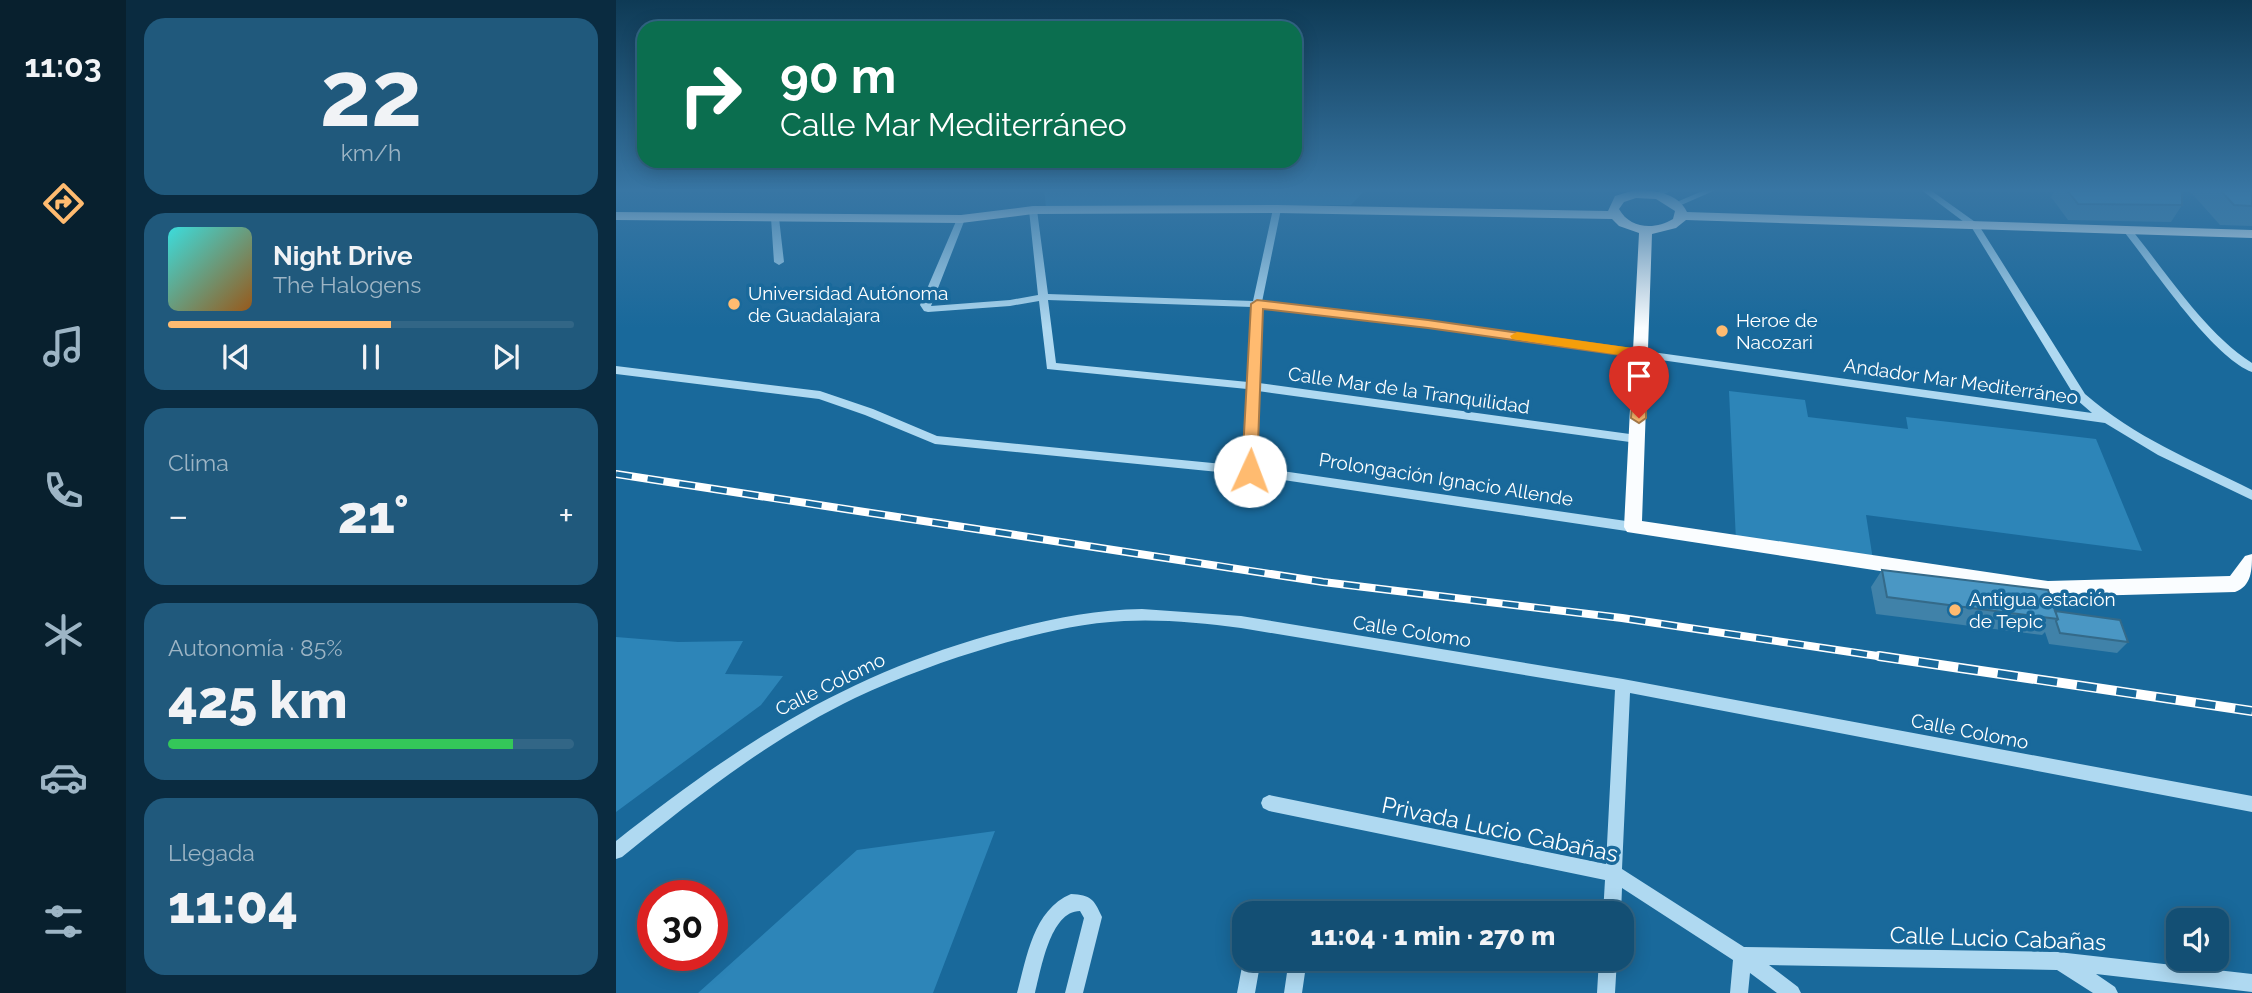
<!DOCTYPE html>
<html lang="es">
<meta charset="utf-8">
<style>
:root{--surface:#134f74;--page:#20597c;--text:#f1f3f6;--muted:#9db5c5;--line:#326686;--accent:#ffbb70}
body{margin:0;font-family:Raleway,sans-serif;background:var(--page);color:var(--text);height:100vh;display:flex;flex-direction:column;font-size:26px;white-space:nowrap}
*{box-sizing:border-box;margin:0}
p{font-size:23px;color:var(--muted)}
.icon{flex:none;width:38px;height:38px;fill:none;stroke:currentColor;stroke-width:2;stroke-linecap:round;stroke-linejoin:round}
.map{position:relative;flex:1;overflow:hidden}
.details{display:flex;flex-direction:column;gap:18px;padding:18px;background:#0a2b40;width:490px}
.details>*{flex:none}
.banner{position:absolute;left:21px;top:21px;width:665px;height:147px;border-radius:21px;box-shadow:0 4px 18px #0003,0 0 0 2px var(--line);background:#0b6e4f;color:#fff;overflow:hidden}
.fabs{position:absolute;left:1550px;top:908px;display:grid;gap:14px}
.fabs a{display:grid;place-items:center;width:63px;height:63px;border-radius:14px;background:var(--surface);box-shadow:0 4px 18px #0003,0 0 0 2px var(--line);font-size:35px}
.speed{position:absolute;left:21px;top:880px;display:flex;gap:14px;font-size:35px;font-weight:700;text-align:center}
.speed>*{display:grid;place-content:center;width:91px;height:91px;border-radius:50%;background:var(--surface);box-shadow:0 4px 18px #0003,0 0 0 2px var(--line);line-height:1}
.speed .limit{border:10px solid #d22;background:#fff;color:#111}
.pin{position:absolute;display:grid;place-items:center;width:60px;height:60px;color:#fff;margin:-72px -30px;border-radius:50% 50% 50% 0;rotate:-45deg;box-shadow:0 0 7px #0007}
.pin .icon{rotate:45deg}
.me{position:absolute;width:77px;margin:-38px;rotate:2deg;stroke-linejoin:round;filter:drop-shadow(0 0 5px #0008)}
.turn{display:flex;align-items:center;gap:24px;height:147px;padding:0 28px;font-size:32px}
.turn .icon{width:91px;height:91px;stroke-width:2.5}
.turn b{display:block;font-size:49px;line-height:60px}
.big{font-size:52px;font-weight:800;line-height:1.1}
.details .tile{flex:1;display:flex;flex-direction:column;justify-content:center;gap:10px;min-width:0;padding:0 24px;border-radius:21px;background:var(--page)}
.details .dial{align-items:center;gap:0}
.dial b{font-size:91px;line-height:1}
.song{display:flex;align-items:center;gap:21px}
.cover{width:84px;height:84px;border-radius:10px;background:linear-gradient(135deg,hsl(180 70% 55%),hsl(30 70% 35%))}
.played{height:7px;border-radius:4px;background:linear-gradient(90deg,var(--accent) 55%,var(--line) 55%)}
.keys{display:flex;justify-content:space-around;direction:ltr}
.heat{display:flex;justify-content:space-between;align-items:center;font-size:38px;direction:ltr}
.charge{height:10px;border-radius:5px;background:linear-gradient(90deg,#34c759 85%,var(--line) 0)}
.trip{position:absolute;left:616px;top:901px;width:402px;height:70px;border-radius:21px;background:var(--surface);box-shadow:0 4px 18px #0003,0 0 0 2px var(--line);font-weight:800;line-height:70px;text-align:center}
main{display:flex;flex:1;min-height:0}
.dock{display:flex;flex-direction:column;width:126px;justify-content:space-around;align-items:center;background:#08202e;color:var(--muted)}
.dock .icon{width:49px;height:49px}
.dock .active{color:var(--accent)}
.dock b{font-size:32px;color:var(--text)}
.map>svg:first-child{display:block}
</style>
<main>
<nav class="dock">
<b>11:03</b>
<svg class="icon active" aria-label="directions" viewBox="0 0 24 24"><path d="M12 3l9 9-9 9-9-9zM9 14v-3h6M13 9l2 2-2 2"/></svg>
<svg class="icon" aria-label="music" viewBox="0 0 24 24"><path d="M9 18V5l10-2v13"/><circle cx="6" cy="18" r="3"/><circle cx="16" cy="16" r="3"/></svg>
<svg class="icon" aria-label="phone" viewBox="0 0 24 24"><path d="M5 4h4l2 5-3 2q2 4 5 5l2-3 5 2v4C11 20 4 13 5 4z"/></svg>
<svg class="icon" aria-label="climate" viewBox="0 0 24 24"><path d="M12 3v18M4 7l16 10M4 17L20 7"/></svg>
<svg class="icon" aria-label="car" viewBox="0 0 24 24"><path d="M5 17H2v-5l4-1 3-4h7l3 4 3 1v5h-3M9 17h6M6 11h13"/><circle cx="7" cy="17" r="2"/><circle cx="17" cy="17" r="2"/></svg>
<svg class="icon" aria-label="filters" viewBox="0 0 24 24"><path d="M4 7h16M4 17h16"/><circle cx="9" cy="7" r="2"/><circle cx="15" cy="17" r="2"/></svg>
</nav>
<section class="details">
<div class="tile dial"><b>22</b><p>km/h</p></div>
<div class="tile">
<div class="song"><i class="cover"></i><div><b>Night Drive</b><p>The Halogens</p></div></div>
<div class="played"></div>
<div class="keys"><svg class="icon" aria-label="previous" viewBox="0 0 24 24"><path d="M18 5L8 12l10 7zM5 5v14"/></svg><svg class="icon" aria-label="pause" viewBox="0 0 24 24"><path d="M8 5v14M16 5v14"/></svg><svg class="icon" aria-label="next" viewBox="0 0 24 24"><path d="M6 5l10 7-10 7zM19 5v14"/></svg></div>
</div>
<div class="tile"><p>Clima</p>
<div class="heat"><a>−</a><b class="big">21°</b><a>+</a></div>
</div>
<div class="tile"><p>Autonomía · 85%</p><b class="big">425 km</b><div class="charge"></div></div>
<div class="tile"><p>Llegada</p><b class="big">11:04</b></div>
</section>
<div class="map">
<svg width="1636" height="993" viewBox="0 0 1636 993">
<rect width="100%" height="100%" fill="#19699b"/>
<!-- green -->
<path fill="#2d85b8" d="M428,189H750L735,205L430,207Z
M1113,391L1189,400L1192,417L1292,429L1290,417L1480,439L1526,551L1250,515L1257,560L1120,541Z
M0,637L62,642L127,641L109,674L167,676L145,705L0,812Z
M379,831L317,993H82L241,850Z"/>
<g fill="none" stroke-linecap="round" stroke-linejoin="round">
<!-- minor -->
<path fill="#afd9f1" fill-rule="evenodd" d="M1048,189H1059L1039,198L1035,195Z
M1091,189H1102L1063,206L1056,204Z
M1304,189H1313L1362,224L1469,394C1518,437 1578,461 1636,490V500L1542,455L1489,423L812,327L646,308L643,383L1021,435L1027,439L1021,443L642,391L639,467L1017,522L1021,524L1023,527L1021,530L1017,532L633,475L319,444L249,415L203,399L0,374V366L204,391L257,409L321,436L627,466L631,389L431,369L423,301L394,306L312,312L308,311L304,305L341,219L345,216L349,219L315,306L394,300L422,295L413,210L417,207L421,210L432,294L637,301L657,209L661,206L665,209L646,302L812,321L1476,413L1461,400L1356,228ZM432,300L636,307L632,382L440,363Z
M159,215L163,218L168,262L163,265L158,262L155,218Z
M1512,228L1515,229C1551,273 1588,332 1636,363V372C1596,357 1537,268 1509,233V229Z
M526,609L625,616L1007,679L1636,796V812L1014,693L1006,869L1128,947L1442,952L1636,974V992L1480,974L1499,987L1502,993H1477L1441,970L1153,965L1182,987L1185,993H1161L1134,973L1132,993H1114L1117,960L1006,888L1005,914H987L989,880L653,811L647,808L645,803L647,798L653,795L990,864L999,690L625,628C586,623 547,619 508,621C464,623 420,634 378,646C330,660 284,677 239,698C154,739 79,798 6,857L0,859V841C120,746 226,677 374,635C424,621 474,610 526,609Z
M455,894C475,895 478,899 486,917L467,993H449L468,918L464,911C434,911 425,970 419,993H401C411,957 417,910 455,894Z
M661,905L676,908L678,914H653L655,908Z
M628,956V959H645L639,993H621Z
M673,959H691L686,993H668Z
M983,959H1001L999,993H981Z"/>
<!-- major -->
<path fill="#fafdff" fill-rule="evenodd" d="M1019,190C1039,190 1062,193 1071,212L1636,230V238L1070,220L1060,228L1036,234L1026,521L1432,581L1614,576L1629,556L1636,554C1636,569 1636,586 1619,592L1432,597L1011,532L1008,527L1023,233L1003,226L996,219L661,213L417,214L345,223L0,220V212L345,215L417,206L661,205L992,211L999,196ZM1020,198L1040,199L1059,211L1057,219C1039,230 1014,229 1003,209L1008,202Z"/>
<defs>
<path id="rail-far1" d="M0,474L707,582L1006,618L1275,658"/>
<path id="rail" d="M1263,656L1636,711"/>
</defs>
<!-- rail-far1 casing -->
<use href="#rail-far1" stroke="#fff" stroke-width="8"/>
<!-- rail casing -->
<use href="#rail" stroke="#fff" stroke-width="10"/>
<!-- rail-far1 -->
<use href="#rail-far1" stroke="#19699b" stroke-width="5" stroke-dasharray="16" stroke-linecap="butt"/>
<!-- rail -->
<use href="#rail" stroke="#19699b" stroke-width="7" stroke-dasharray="20" stroke-linecap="butt"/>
</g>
<!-- wall -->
<path fill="#4082a9" d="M1440,189H1517L1566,205L1555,222L1452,220L1435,197Z
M1572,189H1636V226L1604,225Z
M1266,570L1439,611L1512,642L1501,653L1433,644L1429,632L1426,635L1260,614L1255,587Z"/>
<!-- building -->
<path fill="#4a97c4" stroke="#346a89" stroke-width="2" d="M1450,189L1566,190V205L1462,204Z
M1603,189H1636V206L1618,205Z
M1266,570L1432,590L1442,619L1271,597Z
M1439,611L1504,620L1512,642L1444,633L1440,621L1442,619Z"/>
<!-- sky -->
<linearGradient id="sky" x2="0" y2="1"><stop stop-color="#0e3a55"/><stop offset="0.58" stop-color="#3876a4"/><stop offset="1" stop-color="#3876a4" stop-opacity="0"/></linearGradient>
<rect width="1636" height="328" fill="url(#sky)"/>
<!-- route -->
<path fill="#ffbb70" stroke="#a67a49" stroke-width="2" d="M641,300L812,320L1031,351L1030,418L1023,423L1015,418L1019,357L812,328L647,309L641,471L634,476L626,471L635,304Z"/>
<!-- slow -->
<path fill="#f59e0b" d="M901,332L1024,349L1031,354L1024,358L896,339L894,336Z"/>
<!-- markers -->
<g fill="#ffbb70" stroke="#19699b" stroke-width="2.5">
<circle cx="118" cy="304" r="7"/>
<circle cx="1106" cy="331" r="7"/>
<circle cx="1339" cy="610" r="7"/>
</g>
<g text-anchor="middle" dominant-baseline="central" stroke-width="7" stroke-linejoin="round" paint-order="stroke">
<!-- poi labels -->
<g font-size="19" fill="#fff" stroke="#19699b" text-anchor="start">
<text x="132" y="293">Universidad Autónoma<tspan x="132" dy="22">de Guadalajara</tspan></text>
<text x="1120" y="320">Heroe de<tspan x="1120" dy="22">Nacozari</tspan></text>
<text x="1353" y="599">Antigua estación<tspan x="1353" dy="22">de Tepic</tspan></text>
</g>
<!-- street labels -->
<g font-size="19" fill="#fff" stroke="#19699b">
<text transform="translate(1345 381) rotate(8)">Andador Mar Mediterráneo</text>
<text transform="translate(793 390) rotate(8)">Calle Mar de la Tranquilidad</text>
<text transform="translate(830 479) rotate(9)">Prolongación Ignacio Allende</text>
<text transform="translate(796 631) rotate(9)">Calle Colomo</text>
<text transform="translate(214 684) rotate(-26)">Calle Colomo</text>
<text transform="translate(1354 731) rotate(11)">Calle Colomo</text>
</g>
<!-- near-street labels -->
<g font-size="23" fill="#fff" stroke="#19699b">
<text transform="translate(884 829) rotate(12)">Privada Lucio Cabañas</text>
<text transform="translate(1382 938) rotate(2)">Calle Lucio Cabañas</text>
</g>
</g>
</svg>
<div class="fabs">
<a><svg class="icon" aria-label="sound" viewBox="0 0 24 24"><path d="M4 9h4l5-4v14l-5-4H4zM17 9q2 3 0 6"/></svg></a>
</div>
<div class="speed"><div class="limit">30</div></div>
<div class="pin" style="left:1023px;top:418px;background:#d93025"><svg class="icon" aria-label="arrive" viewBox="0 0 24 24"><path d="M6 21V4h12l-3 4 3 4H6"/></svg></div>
<svg class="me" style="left:634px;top:471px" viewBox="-20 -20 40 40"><circle r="19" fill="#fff"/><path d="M0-13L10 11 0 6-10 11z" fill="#ffbb70"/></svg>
<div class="trip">11:04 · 1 min · 270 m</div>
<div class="banner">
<div class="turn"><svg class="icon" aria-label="right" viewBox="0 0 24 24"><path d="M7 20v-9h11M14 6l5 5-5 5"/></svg><div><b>90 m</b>Calle Mar Mediterráneo</div></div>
</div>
</div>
</main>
